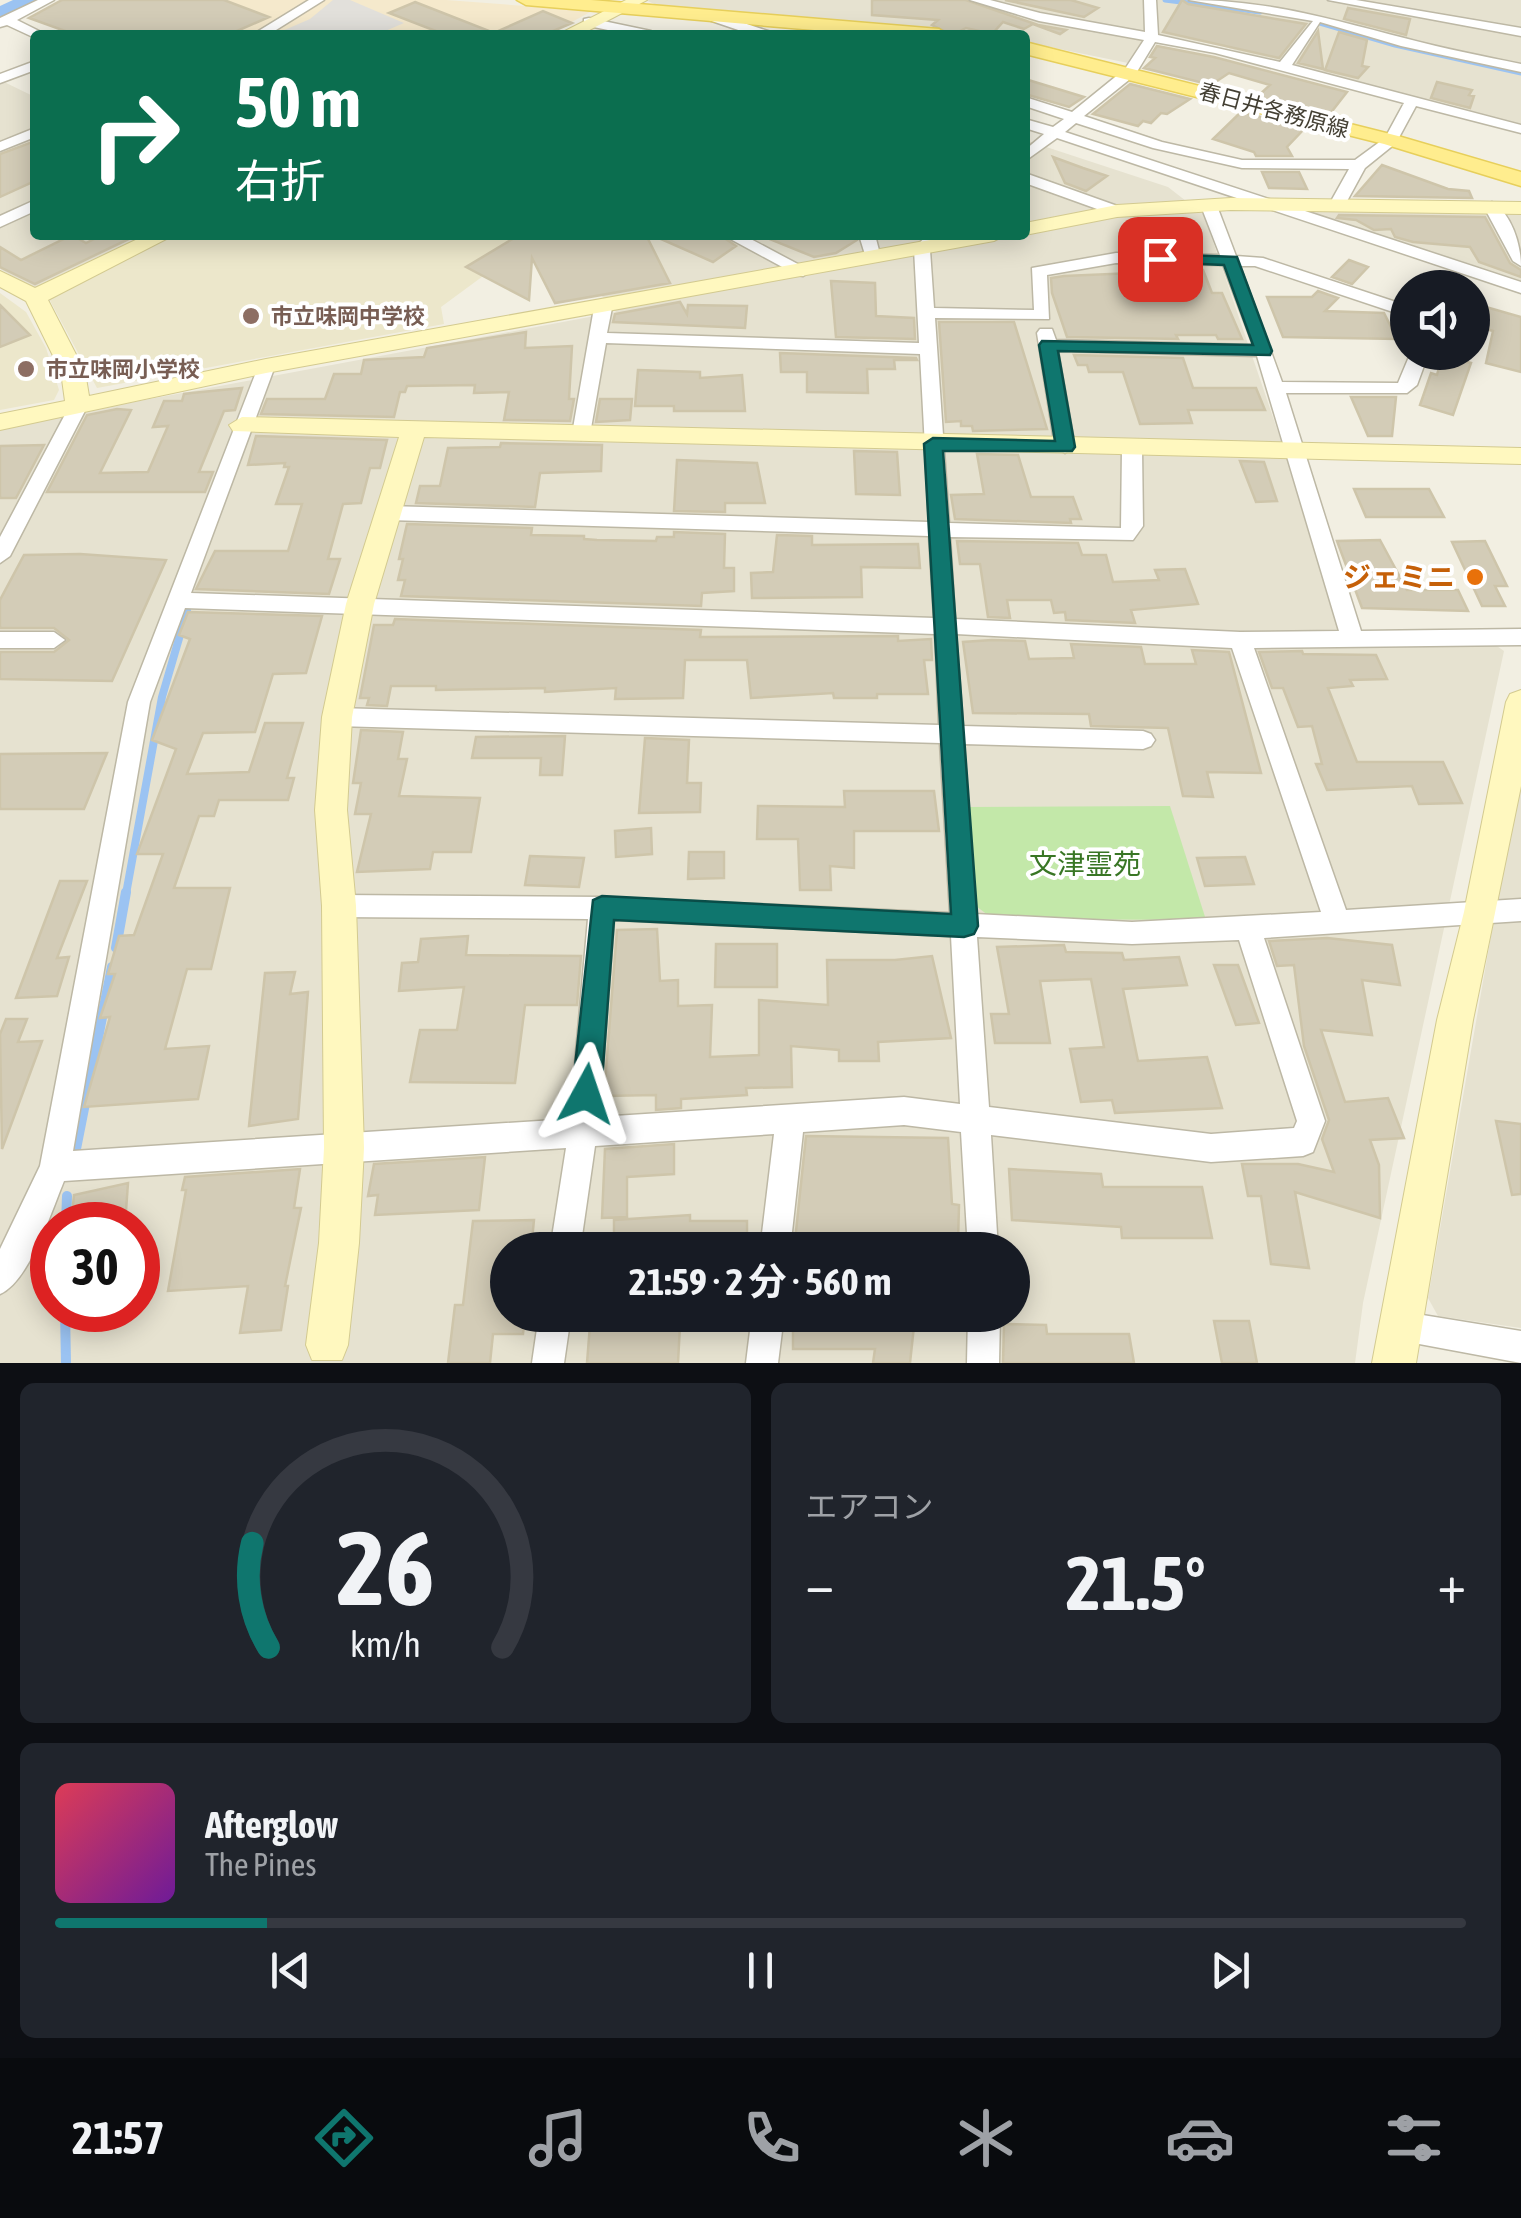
<!DOCTYPE html>
<html lang="ja">
<meta charset="utf-8">
<style>
:root{--surface:#171b24;--page:#20242c;--text:#f1f3f6;--muted:#9ea1a6;--line:#363941;--accent:#0f766e}
body{margin:0;font-family:"Asap Condensed","Noto Sans JP",sans-serif;background:var(--page);color:var(--text);height:100vh;display:flex;flex-direction:column;font-size:38px;white-space:nowrap}
*{box-sizing:border-box;margin:0}
p{font-size:32px;color:var(--muted)}
.icon{flex:none;width:55px;height:55px;fill:none;stroke:currentColor;stroke-width:2;stroke-linecap:round;stroke-linejoin:round}
.map{position:relative;height:1363px;overflow:hidden}
.side{display:flex;flex-direction:column;gap:20px;padding:20px;background:#0d0f14;flex:1}
.side>*{flex:none}
.top-card{position:absolute;left:30px;top:30px;width:1000px;height:210px;border-radius:10px;box-shadow:0 5px 25px #0003;background:#0b6e4f;color:#fff;overflow:hidden}
.fabs{position:absolute;left:1390px;top:270px;display:grid;gap:20px}
.fabs a{display:grid;place-items:center;width:100px;height:100px;border-radius:50%;background:var(--surface);box-shadow:0 5px 25px #0003;font-size:50px}
.speed{position:absolute;left:30px;top:1202px;display:flex;gap:20px;font-size:50px;font-weight:700;text-align:center}
.speed>*{display:grid;place-content:center;width:130px;height:130px;border-radius:50%;background:var(--surface);box-shadow:0 5px 25px #0003;line-height:1}
.speed .limit{border:15px solid #d22;background:#fff;color:#111}
.pin{position:absolute;display:grid;place-items:center;width:85px;height:85px;color:#fff;margin:-42px;border-radius:20px;box-shadow:0 5px 15px #0006}
.me{position:absolute;width:110px;margin:-55px;rotate:5deg;stroke-linejoin:round;filter:drop-shadow(0 0 8px #0008)}
.turn{display:flex;align-items:center;gap:35px;height:210px;padding:0 40px;font-size:45px}
.turn .icon{width:130px;height:130px;stroke-width:2.5}
.turn b{display:block;font-size:70px;line-height:85px}
.big{font-size:75px;font-weight:700;line-height:1.1}
.side .tile{flex:1;display:flex;flex-direction:column;justify-content:center;gap:15px;min-width:0;padding:0 35px;border-radius:15px;background:var(--page)}
.side .dial{align-items:center;gap:0}
.dial svg{height:260px;overflow:visible;fill:none;stroke:var(--line);stroke-width:7;stroke-linecap:round;text-anchor:middle}
.dial text{fill:var(--text);stroke:none}
.song{display:flex;align-items:center;gap:30px}
.cover{width:120px;height:120px;border-radius:15px;background:linear-gradient(135deg,hsl(350 70% 55%),hsl(280 70% 35%))}
.played{height:10px;border-radius:5px;background:linear-gradient(90deg,var(--accent) 15%,var(--line) 15%)}
.keys{display:flex;justify-content:space-around;direction:ltr}
.heat{display:flex;justify-content:space-between;align-items:center;font-size:55px;direction:ltr}
.side .tiles{flex:1;display:grid;gap:20px;grid-template-columns:1fr 1fr}
.tile:last-child{grid-column:span 2}
.trip{position:absolute;left:490px;top:1232px;width:540px;height:100px;border-radius:50px;background:var(--surface);box-shadow:0 5px 25px #0003;font-weight:700;line-height:100px;text-align:center}
.tab-bar{display:flex;height:160px;justify-content:space-around;align-items:center;background:#090b0e;color:var(--muted)}
.tab-bar .icon{width:70px;height:70px}
.tab-bar .on{color:var(--accent)}
.tab-bar b{font-size:45px;color:var(--text)}
.map>svg:first-child{display:block}
</style>
<div class="map">
<svg width="1521" height="1363" viewBox="0 0 1521 1363">
<rect width="100%" height="100%" fill="#f2efe2"/>
<!-- residential -->
<path fill="#e6e2d0" fill-rule="evenodd" d="M645,0H1521V126L1284,66L1222,46L1145,32L1138,65L1025,42V35H983L657,5Z
M0,80L35,97V235H149L36,290L0,269Z
M1025,140L1168,187L1204,215L1351,646L1494,644L1504,651L1363,1303L1355,1363H0V427L616,312L553,241L562,235H1025ZM52,1225H138V1310H52ZM508,1250H1012V1315H508Z
M1294,210L1521,213V286Z
M1521,763V1328L1438,1316L1428,1298Z"/>
<!-- commercial -->
<path fill="#f5e9cc" d="M178,0H446L592,11L548,35H95Z"/>
<!-- education -->
<path fill="#ece7cb" d="M175,235H539L441,307L444,324L97,388L48,297Z
M0,293L26,312L46,348L59,390L54,400L0,410Z"/>
<!-- green -->
<path fill="#c3e8a9" d="M1170,806L1206,920L993,919L972,903L965,807Z"/>
<!-- parking -->
<path fill="#e2e0db" d="M333,0H350L404,23L376,35H273L310,19Z"/>
<g fill="none" stroke-linecap="round" stroke-linejoin="round">
<!-- stream-far2 -->
<path stroke="#9bc3f2" stroke-width="5" d="M1165,0L1260,12
M1313,21L1395,45L1521,73"/>
<!-- stream-far1 -->
<path stroke="#9bc3f2" stroke-width="8" d="M126,894L162,697L187,611"/>
<!-- stream -->
<path stroke="#9bc3f2" stroke-width="10" d="M116,948L126,892
M74,1159L112,967
M66,1225L67,1196
M65,1310L66,1363"/>
<!-- river -->
<path fill="#9bc3f2" fill-rule="evenodd" d="M13,0H46L42,5L0,24V6Z"/>
</g>
<!-- building -->
<path fill="#d3ccb7" stroke="#cec5aa" stroke-width="2.5" d="M62,0H224L269,17L228,35H76L29,18Z
M872,0H966L1038,25L1066,30L1060,34L1033,24L1024,29L1003,22L992,34L966,28L952,35L932,25L938,20L872,15Z
M1005,0H1071L1098,8L1084,17Z
M1182,0L1188,4L1306,24L1279,58L1163,32Z
M415,2L494,33L543,11L572,23L544,35H446L389,13Z
M1348,8L1410,19L1406,35L1344,19Z
M1318,31L1323,69L1298,63Z
M1339,32L1367,40L1362,66L1368,67L1358,78L1325,70Z
M1157,46L1214,57L1347,92L1329,115L1257,97L1270,85L1229,73L1211,85L1144,68L1155,58L1150,57Z
M1025,79L1084,97L1069,107L1025,94Z
M1437,82L1472,90L1469,95L1474,96L1470,108L1431,98Z
M1130,84L1190,99L1167,114L1161,113L1151,123L1143,121L1138,126L1093,114Z
M1241,112L1305,128L1287,147L1292,156H1256L1254,152L1213,139Z
M35,141V181L0,197V154Z
M1053,157L1083,168L1107,176L1086,191L1065,183Z
M1382,165L1448,189L1469,191L1472,198L1355,196Z
M1262,172H1299L1307,189L1269,188Z
M1339,215L1485,217L1510,263L1521,270V277L1479,262L1470,247L1413,242L1395,237L1391,229L1374,230L1356,220L1337,218Z
M72,235L86,243L102,235H137L35,284L0,267V247L21,260Z
M519,235H646L670,283L555,303L532,258L529,300L466,267Z
M652,235H720L736,246L713,262Z
M856,235L857,240L836,253L814,257L762,236Z
M1349,260L1368,267L1352,284L1332,277Z
M1203,270L1212,293H1222L1242,339H1218L1216,335H1176L1178,339L1067,337L1052,293L1051,278L1064,276Z
M831,281L875,283L876,316L914,318L915,339L836,337Z
M1318,291L1338,298L1325,311L1384,313L1397,339L1283,337L1267,297H1312Z
M680,302L687,314L688,305L747,306L745,328L613,322L615,314Z
M1472,303L1521,317V372L1486,363L1493,331L1472,325Z
M0,305L30,335L0,347Z
M939,322H1014L1047,429L973,431L972,426H961V421L946,422Z
M526,332L525,348L572,346L569,399H574L570,421L504,420L509,392L474,393L475,385L407,386L405,392H400L394,417L261,414L267,399H325L334,374H361L364,360L424,357L427,348Z
M780,353L916,358L917,360H894L895,369H867L868,393L807,392V372H781Z
M1074,355L1183,358L1193,388H1256L1265,410H1188L1192,423L1140,424L1123,372H1089L1087,365H1078Z
M1442,356L1471,363L1453,415L1420,405L1431,373L1437,375Z
M638,370L700,372V378L742,375L745,411H674V406H635Z
M242,388L235,410L224,411L199,472H213L205,492H47L87,415L117,409L131,410L100,473L148,472L168,426L153,427L164,401H182L184,394L192,393Z
M1351,397H1396L1392,436H1368Z
M600,399H632L630,420L596,422Z
M256,436L387,440L380,468H370L361,503L343,504L328,559H340L329,594L196,589L215,551H288L302,504H276L289,467H284L285,463L248,465Z
M501,443L602,445L601,471L540,473L535,507L416,503L420,486H440L448,448L500,447Z
M44,445L16,498H0V446Z
M854,451L897,452L900,495L856,494Z
M977,454L1018,455L1031,497H1073L1081,519H1070L1071,523L955,519L951,495L984,494Z
M677,460L757,463L765,503H725V512L674,511Z
M1240,461L1264,462L1277,501L1256,502Z
M1354,489H1429L1444,517H1366Z
M407,524L532,528L531,535L584,536V539L597,540L656,541L657,537H674V532L725,534L724,568H734V591L702,593L701,606L401,596L405,580H398L403,559H399Z
M777,535L812,536V545L918,544L920,568L861,567L862,597L752,598L751,573L773,572Z
M1380,540L1407,590H1458L1468,611L1362,608L1337,541Z
M957,541L1078,543L1082,555H1106L1113,582L1159,580L1155,570L1185,569L1198,604L1131,610L1135,623L1066,620L1065,612L1054,613L1051,600H1007L1010,618L988,617L980,564H960Z
M1485,541L1507,586H1495L1505,606H1482L1452,542Z
M80,554L166,560L112,681L0,679V652H54L69,640L54,628H0V600L24,555Z
M188,612L322,616L306,673L273,674L255,732L203,733L187,774L249,772L265,723H303L287,778H294L288,800H219L214,816H199L174,888H230L211,969H187L165,1049L209,1046L198,1099L84,1107L110,1017L100,1018L115,974H108L119,936L134,935L163,854H137L176,749L152,740L190,639L179,635Z
M395,619L701,630L700,637L898,636V641L931,639L932,660H924L928,694H877V698H834L833,693L751,698L747,660H685L683,698L615,699L616,688L545,692V688L436,690V686H391L387,706L367,705L369,698H360L374,625H393Z
M992,640L1025,641L1029,659L1074,658L1071,644L1141,647L1145,664H1196L1192,650L1229,652L1261,773L1207,772L1213,797L1183,796L1168,728L1091,726L1089,714L973,713L963,642Z
M1302,651L1303,654L1376,655L1387,679L1350,680L1353,686L1328,688L1357,762H1443L1462,803L1419,804L1412,786L1327,790L1316,764H1322L1312,726L1298,727L1283,688H1272L1259,652Z
M361,730L403,732L398,759H407L399,796L480,798L471,852H433L430,869L357,872L371,814H355L361,783H353Z
M565,736L562,775H540L541,758H472L476,737Z
M645,738L689,740L687,783H701L700,812L639,813Z
M107,753L84,809H0V754Z
M844,791H934L939,831H854V868L830,866L831,890H800L798,839H757L758,806L845,807Z
M651,828L652,854L616,857L615,831Z
M689,852H724V878L688,879Z
M530,856L584,858L579,887L525,885Z
M1245,857L1254,884L1205,886L1197,858Z
M60,881H87L57,958L69,957L57,996L16,998Z
M657,929L660,981L678,980V1006L712,1005L710,1057L759,1055V1000L828,1005L827,960H895L932,956L951,1038L878,1042L879,1061H839V1050L791,1046L792,1087L746,1088L747,1095L681,1099V1108L656,1110V1095L604,1096L617,930Z
M468,936L466,955L581,956L577,1005H525L515,1083L410,1082L420,1030H457L464,987L399,991L402,963L418,962L421,939Z
M1327,938L1392,945L1400,985L1362,980L1372,1035L1321,1030L1345,1102L1388,1098L1404,1138L1370,1140L1379,1165L1380,1218L1295,1192L1309,1268L1271,1264L1261,1196H1248L1242,1164H1298L1334,1172L1322,1139L1329,1120L1304,1046L1294,965L1277,966L1269,941Z
M716,944H777V987H715Z
M1064,945L1066,952L1122,953L1124,960L1179,957L1187,985L1123,989L1138,1061L1207,1057L1222,1108L1115,1113L1112,1100L1081,1102L1070,1049L1104,1047L1091,979L1040,981L1050,1043H995L991,1014H1009L997,947Z
M1214,965H1238L1259,1023L1236,1025Z
M295,972L290,994L308,992L298,1119L249,1126L265,973Z
M6,1019H27L18,1042L42,1041L2,1149L0,1034Z
M1496,1121L1521,1124V1194L1512,1195Z
M806,1136L948,1138L952,1204L959,1205L958,1243L916,1237L914,1250L879,1242V1250H794Z
M674,1144V1174L627,1177V1217L602,1218L605,1149Z
M485,1157L479,1210L375,1215L378,1195L368,1196L374,1164Z
M300,1169L294,1208H301L285,1286H288L281,1330L240,1333L248,1286L168,1291L186,1190H182L185,1177Z
M1009,1169L1101,1174L1103,1187H1202L1212,1238H1122L1121,1227L1012,1220Z
M128,1183L125,1225H106V1217L71,1225L74,1195Z
M690,1215V1221H747V1250H614V1220Z
M534,1220L531,1250H508V1315H525L523,1334H493L490,1363H448L455,1305H463L473,1221Z
M793,1315H859L914,1326L910,1363H873L875,1349H793Z
M1214,1321H1249L1257,1363H1222Z
M1004,1324L1046,1325L1047,1334H1129L1134,1363H1003Z
M590,1325H680L678,1363H587Z"/>
<g fill="none" stroke-linecap="round" stroke-linejoin="round">
<defs>
<path id="street" d="M38,0H54L17,20L47,35L35,38L7,25L0,27V18Z
M309,0H324L268,35H252Z
M970,0H990L1040,13L1145,32L1144,0H1156L1158,35L1280,62L1313,21L1189,0C1268,0 1333,20 1408,39C1445,49 1483,56 1521,64V72L1401,46L1320,22L1292,65L1521,125V133L1416,106L1396,143L1365,168L1346,203L1338,208L1330,203L1349,169L1242,168L1153,148L1076,123L1065,132L1521,282V293L1057,138L1025,161V150L1044,134L1025,128V119L1053,127L1064,119L1025,106V97L1072,112L1125,69L1144,40L1039,21ZM1155,42L1215,53L1404,103L1385,138L1355,160H1242L1162,142L1084,116L1135,75Z
M1328,0H1356L1521,28V36Z
M711,12L771,32L773,35H753L706,19L705,16Z
M589,18L651,31L658,35H632L584,25V19Z
M35,61V70L0,83V74Z
M35,128V137L0,151V142Z
M1025,173L1123,208L1125,211L1111,214L1025,183Z
M35,200V211L0,227V216Z
M1492,202C1511,213 1521,244 1521,266L1513,261L1484,207Z
M1204,203L1217,206L1236,256L1263,258L1408,306V317L1255,266H1240L1282,382L1398,383L1411,352H1429L1417,385L1407,393H1286L1361,631L1521,629V645L1254,648L1346,910L1521,899V921L1264,938L1325,1121L1313,1152L1303,1156L1211,1162L991,1135L998,1250H968L961,1132L904,1125L803,1132L790,1250H760L774,1134L595,1146L580,1250H550L566,1148L64,1181C52,1210 29,1282 0,1294V1249L40,1166L128,702L260,362H272L275,366L191,593L934,618L929,536L388,520L378,513L388,506L929,522L920,354L606,343L590,434L581,440L572,434L594,308L603,303L612,308L607,333L919,343L914,249L927,235H944L930,250L934,308L1034,310L1032,268L1116,253L1220,255L1201,206ZM1116,263L1223,265L1253,345L1056,340L1052,329H1040L1037,333L1055,447L1065,453L1075,447L1058,351L1257,356L1339,631L1240,632L955,619L950,537L1133,540L1143,526L1142,448L1132,442L1122,448L1121,528L949,523L935,318L1049,319L1047,275ZM185,608L935,634L939,725L337,708L329,711L325,717L329,723L337,726L940,743L950,913L602,897L339,895L330,898L326,906L330,914L339,917L588,919L570,1119L73,1151L150,702ZM956,634L1232,648L1321,912L1132,922L975,914L964,744L1143,749L1151,746L1155,740L1151,734L1143,731L963,726ZM614,920L951,936L960,1104L904,1097L599,1117ZM977,937L1132,944L1239,940L1297,1121L1294,1128L1211,1134L989,1107Z
M723,235H743L811,271L803,276L797,275Z
M859,235H875L881,258L879,261H867Z
M78,401L87,407L10,556L0,563V537L69,407Z
M0,632H54L65,640L54,648H0Z
M1398,1311L1521,1331V1363L1387,1338L1382,1327L1387,1316Z
M539,1315H571L564,1363H532Z
M752,1315H784L778,1363H746Z
M968,1315H1000L999,1363H967Z"/>
<path id="secondary" d="M626,0H647L580,35H557Z
M1231,198L1521,202V214L1231,210L1117,217L1025,235H1024L1025,223L1117,205Z
M146,235H174L48,300L85,372L89,396L266,359L958,235H1005L994,241L266,373L0,430V414L65,401L61,372L26,301L0,287V271L35,288Z
M242,417L1521,448V464L424,437L374,604L352,717L347,810L356,906L364,1148L359,1243L348,1345L342,1360H312L306,1345L319,1243L324,1148L322,906L315,810L322,717L346,604L399,437L233,431L229,425Z
M1521,690V786L1473,1020L1416,1363H1372L1437,1020L1464,912L1506,702L1510,694Z"/>
<path id="primary" d="M517,0H591L939,29L948,35H873L526,5Z
M1025,42L1398,136L1521,172V186L1384,144L1025,54Z"/>
</defs>
<!-- street casing -->
<use href="#street" stroke="#bdb8a5" stroke-width="3"/>
<!-- secondary casing -->
<use href="#secondary" stroke="#d3ca90" stroke-width="2"/>
<!-- primary casing -->
<use href="#primary" stroke="#e7cf5b" stroke-width="3"/>
<!-- street -->
<use href="#street" fill="#fff" fill-rule="evenodd"/>
<!-- secondary -->
<use href="#secondary" fill="#fff8bf" fill-rule="evenodd"/>
<!-- primary -->
<use href="#primary" fill="#ffed8e" fill-rule="evenodd"/>
</g>
<!-- route -->
<path fill="#0f766e" stroke="#0a4d48" stroke-width="2.5" d="M1160,254L1237,257L1272,351L1270,355L1058,351L1075,447L1072,451H943L978,926L974,934L964,937L614,920L601,1094L596,1104L586,1108L576,1104L572,1094L593,900L602,896L951,914L924,444L933,438L1055,441L1039,345L1042,341L1253,345L1224,265L1155,262L1152,259Z"/>
<!-- markers -->
<g fill="#8d6e63" stroke="#fff" stroke-width="4">
<circle cx="251" cy="316" r="10"/>
<circle cx="26" cy="369" r="10"/>
</g>
<circle fill="#e8710a" stroke="#fff" stroke-width="4" cx="1475" cy="577" r="10"/>
<g text-anchor="middle" dominant-baseline="central" stroke-width="8" stroke-linejoin="round" paint-order="stroke">
<!-- far-street labels -->
<g font-size="22" fill="#433f33" stroke="#fff">
<text transform="translate(1274 110) rotate(15)">春日井各務原線</text>
</g>
<!-- far-education labels -->
<g font-size="22" font-weight="bold" fill="#785e54" stroke="#fff" text-anchor="start">
<text x="271" y="316">市立味岡中学校</text>
<text x="46" y="369">市立味岡小学校</text>
</g>
<!-- food labels -->
<g font-size="28" font-weight="bold" fill="#c56008" stroke="#fff" text-anchor="end">
<text x="1455" y="577">ジェミニ</text>
</g>
<!-- park labels -->
<g font-size="28" fill="#397625" stroke="#fff">
<text x="1085" y="864">文津霊苑</text>
</g>
</g>
</svg>
<div class="fabs">
<a><svg class="icon" aria-label="sound" viewBox="0 0 24 24"><path d="M4 9h4l5-4v14l-5-4H4zM17 9q2 3 0 6"/></svg></a>
</div>
<div class="speed"><div class="limit">30</div></div>
<div class="pin" style="left:1160px;top:259px;background:#d93025"><svg class="icon" aria-label="arrive" viewBox="0 0 24 24"><path d="M6 21V4h12l-3 4 3 4H6"/></svg></div>
<svg class="me" style="left:586px;top:1094px" viewBox="-20 -20 40 40"><path d="M0-17L14 15 0 8-14 15z" fill="#0f766e" stroke="#fff" stroke-width="4"/></svg>
<div class="trip">21:59 · 2 分 · 560 m</div>
<div class="top-card">
<div class="turn"><svg class="icon" aria-label="right" viewBox="0 0 24 24"><path d="M7 20v-9h11M14 6l5 5-5 5"/></svg><div><b>50 m</b>右折</div></div>
</div>
</div>
<section class="side">
<div class="tiles">
<div class="tile dial"><svg viewBox="0 0 100 80">
<path d="M14 69A42 42 0 1 1 86 69"/>
<path d="M14 69A42 42 0 0 1 9 37" stroke="#0f766e"/>
<text x="50" y="56" font-size="32" font-weight="700">26</text>
<text x="50" y="72" font-size="11">km/h</text>
</svg></div>
<div class="tile"><p>エアコン</p>
<div class="heat"><a>−</a><b class="big">21.5°</b><a>+</a></div>
</div>
<div class="tile">
<div class="song"><i class="cover"></i><div><b>Afterglow</b><p>The Pines</p></div></div>
<div class="played"></div>
<div class="keys"><svg class="icon" aria-label="previous" viewBox="0 0 24 24"><path d="M18 5L8 12l10 7zM5 5v14"/></svg><svg class="icon" aria-label="pause" viewBox="0 0 24 24"><path d="M8 5v14M16 5v14"/></svg><svg class="icon" aria-label="next" viewBox="0 0 24 24"><path d="M6 5l10 7-10 7zM19 5v14"/></svg></div>
</div>
</div>
</section>
<nav class="tab-bar">
<b>21:57</b>
<svg class="icon on" aria-label="directions" viewBox="0 0 24 24"><path d="M12 3l9 9-9 9-9-9zM9 14v-3h6M13 9l2 2-2 2"/></svg>
<svg class="icon" aria-label="music" viewBox="0 0 24 24"><path d="M9 18V5l10-2v13"/><circle cx="6" cy="18" r="3"/><circle cx="16" cy="16" r="3"/></svg>
<svg class="icon" aria-label="phone" viewBox="0 0 24 24"><path d="M5 4h4l2 5-3 2q2 4 5 5l2-3 5 2v4C11 20 4 13 5 4z"/></svg>
<svg class="icon" aria-label="climate" viewBox="0 0 24 24"><path d="M12 3v18M4 7l16 10M4 17L20 7"/></svg>
<svg class="icon" aria-label="car" viewBox="0 0 24 24"><path d="M5 17H2v-5l4-1 3-4h7l3 4 3 1v5h-3M9 17h6M6 11h13"/><circle cx="7" cy="17" r="2"/><circle cx="17" cy="17" r="2"/></svg>
<svg class="icon" aria-label="filters" viewBox="0 0 24 24"><path d="M4 7h16M4 17h16"/><circle cx="9" cy="7" r="2"/><circle cx="15" cy="17" r="2"/></svg>
</nav>
